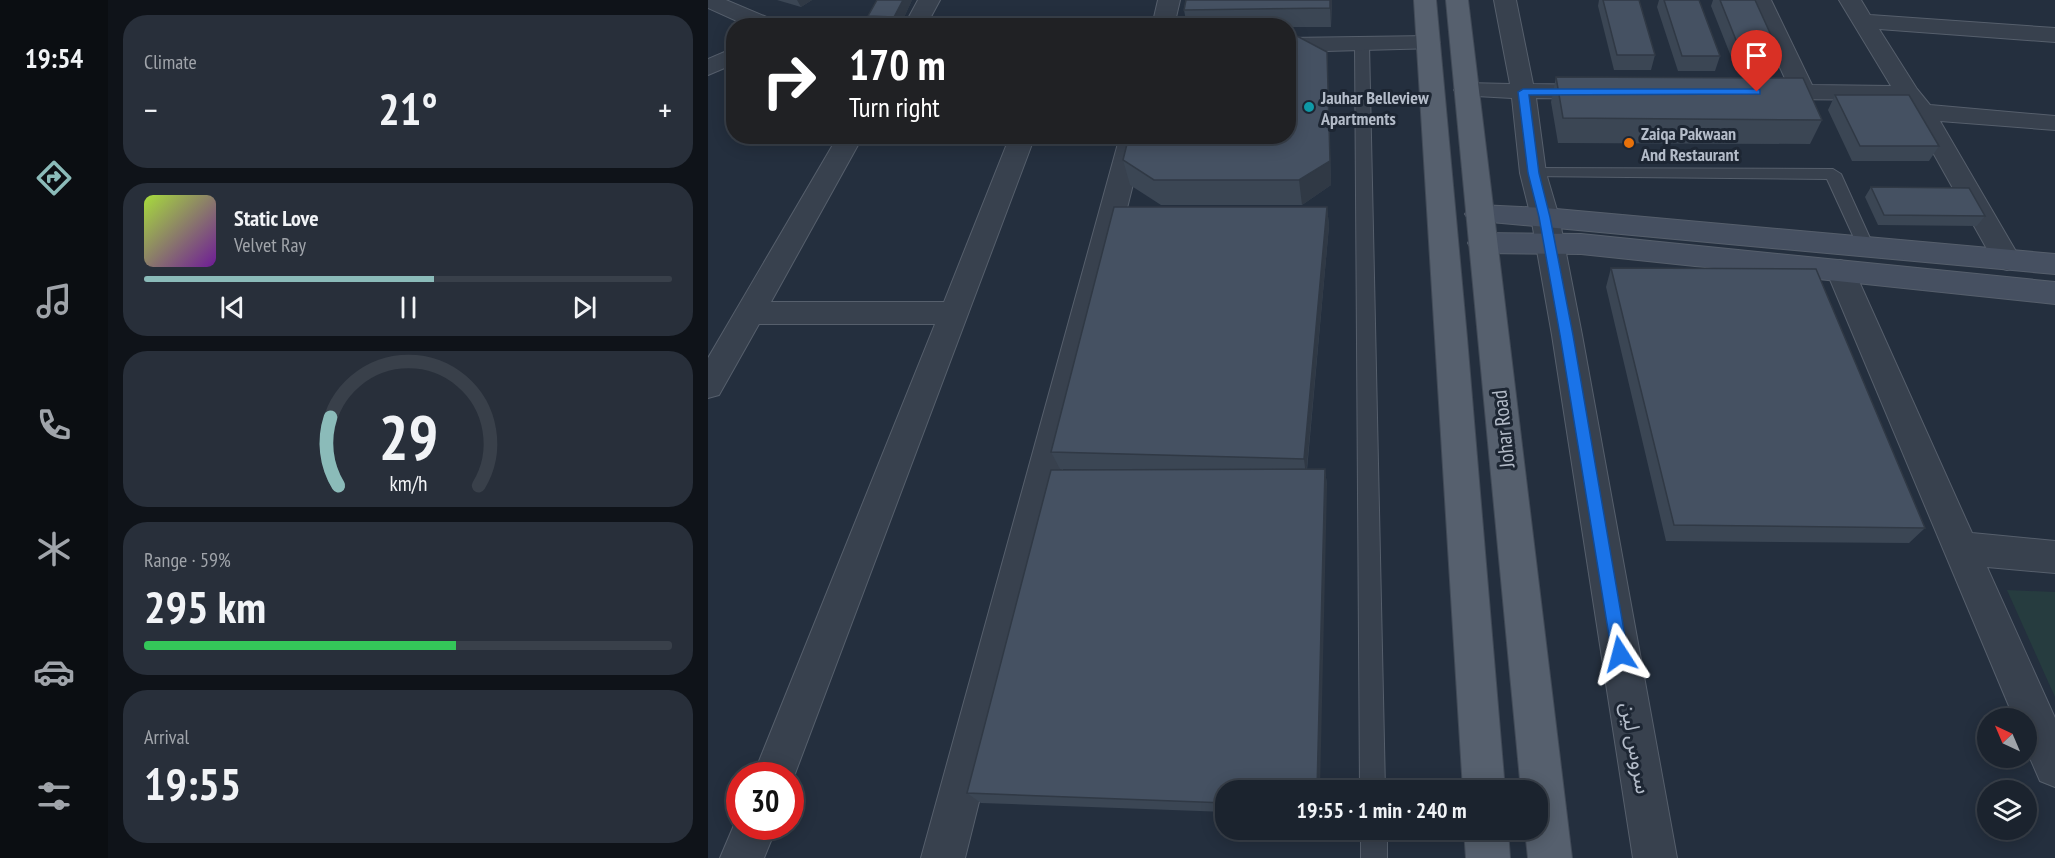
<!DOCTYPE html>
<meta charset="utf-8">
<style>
:root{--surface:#1b232e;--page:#282f3a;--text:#f1f3f6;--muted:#a0a4aa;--line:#39404a;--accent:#8bbbb9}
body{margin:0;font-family:"PT Sans Narrow","Noto Sans Arabic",sans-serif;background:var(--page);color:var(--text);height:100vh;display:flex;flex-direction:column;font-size:22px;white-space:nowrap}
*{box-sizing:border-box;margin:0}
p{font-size:20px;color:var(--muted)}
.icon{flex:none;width:33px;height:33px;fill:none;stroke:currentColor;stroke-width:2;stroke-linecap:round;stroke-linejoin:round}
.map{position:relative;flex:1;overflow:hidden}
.drawer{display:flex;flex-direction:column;gap:15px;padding:15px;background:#0f1319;width:600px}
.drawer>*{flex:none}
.guide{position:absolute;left:18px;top:18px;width:570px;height:126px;border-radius:24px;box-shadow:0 3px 15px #0003,0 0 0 2px var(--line);background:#202124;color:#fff;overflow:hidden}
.needle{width:39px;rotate:316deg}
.controls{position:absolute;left:1269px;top:708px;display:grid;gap:12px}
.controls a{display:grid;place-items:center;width:60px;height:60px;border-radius:50%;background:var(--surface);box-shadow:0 3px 15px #0003,0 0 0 2px var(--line);font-size:30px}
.speed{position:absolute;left:18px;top:762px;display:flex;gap:12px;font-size:30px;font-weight:700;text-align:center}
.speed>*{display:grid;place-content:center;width:78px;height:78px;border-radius:50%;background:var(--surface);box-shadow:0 3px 15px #0003,0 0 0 2px var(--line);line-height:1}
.speed .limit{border:9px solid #d22;background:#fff;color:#111}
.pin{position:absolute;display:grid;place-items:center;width:51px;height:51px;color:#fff;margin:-62px -26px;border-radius:50% 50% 50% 0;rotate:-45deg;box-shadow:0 0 6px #0007}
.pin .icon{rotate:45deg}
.me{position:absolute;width:66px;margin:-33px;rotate:351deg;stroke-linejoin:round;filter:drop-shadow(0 0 4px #0008)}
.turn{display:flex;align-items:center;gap:21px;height:126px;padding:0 24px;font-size:27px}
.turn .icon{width:78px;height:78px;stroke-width:2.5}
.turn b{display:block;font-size:42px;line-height:51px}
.big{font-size:45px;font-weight:800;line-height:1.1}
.drawer .tile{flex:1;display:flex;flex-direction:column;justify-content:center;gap:9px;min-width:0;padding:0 21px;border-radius:24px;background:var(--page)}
.drawer .dial{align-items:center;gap:0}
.dial svg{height:156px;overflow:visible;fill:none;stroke:var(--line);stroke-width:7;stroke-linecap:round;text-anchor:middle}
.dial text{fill:var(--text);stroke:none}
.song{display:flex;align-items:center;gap:18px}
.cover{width:72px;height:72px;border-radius:9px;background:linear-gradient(135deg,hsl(80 70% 55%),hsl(280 70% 35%))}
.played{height:6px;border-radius:3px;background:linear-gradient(90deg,var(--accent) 55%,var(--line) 55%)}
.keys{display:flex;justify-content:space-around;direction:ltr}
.heat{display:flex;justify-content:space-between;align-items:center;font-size:33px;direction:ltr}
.charge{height:9px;border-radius:4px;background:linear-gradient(90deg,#34c759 59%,var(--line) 0)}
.trip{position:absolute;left:507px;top:780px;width:333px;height:60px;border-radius:24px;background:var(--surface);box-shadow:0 3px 15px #0003,0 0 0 2px var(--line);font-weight:800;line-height:60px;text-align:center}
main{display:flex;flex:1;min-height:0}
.tabs{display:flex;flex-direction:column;width:108px;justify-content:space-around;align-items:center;background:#0b0e12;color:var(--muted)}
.tabs .icon{width:42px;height:42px}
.tabs .active{color:var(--accent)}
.tabs b{font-size:27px;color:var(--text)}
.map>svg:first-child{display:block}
</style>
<main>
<nav class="tabs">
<b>19:54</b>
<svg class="icon active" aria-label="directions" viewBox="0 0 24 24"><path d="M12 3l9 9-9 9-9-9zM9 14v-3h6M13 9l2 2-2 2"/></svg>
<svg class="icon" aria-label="music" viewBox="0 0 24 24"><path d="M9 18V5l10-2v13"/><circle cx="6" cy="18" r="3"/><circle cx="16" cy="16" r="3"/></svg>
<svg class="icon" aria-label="phone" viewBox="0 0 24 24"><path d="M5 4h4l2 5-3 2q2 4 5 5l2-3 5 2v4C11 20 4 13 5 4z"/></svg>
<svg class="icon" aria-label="climate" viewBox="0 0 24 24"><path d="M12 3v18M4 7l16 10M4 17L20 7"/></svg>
<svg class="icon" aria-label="car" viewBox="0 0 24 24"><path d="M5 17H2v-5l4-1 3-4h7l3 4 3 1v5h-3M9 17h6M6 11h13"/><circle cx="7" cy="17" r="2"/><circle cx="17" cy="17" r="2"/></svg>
<svg class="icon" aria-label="filters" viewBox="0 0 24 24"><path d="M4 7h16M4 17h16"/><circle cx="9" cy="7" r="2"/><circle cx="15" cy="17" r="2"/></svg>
</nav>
<section class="drawer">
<div class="tile"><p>Climate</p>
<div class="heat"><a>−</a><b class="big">21°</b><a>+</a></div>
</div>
<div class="tile">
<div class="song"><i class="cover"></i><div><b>Static Love</b><p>Velvet Ray</p></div></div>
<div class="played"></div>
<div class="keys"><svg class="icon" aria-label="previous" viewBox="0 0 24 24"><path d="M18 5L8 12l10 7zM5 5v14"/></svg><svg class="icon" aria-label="pause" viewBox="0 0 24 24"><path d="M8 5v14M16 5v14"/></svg><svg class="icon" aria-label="next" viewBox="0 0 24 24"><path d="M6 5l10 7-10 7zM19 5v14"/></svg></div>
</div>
<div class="tile dial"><svg viewBox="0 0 100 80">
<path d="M14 69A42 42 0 1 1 86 69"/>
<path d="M14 69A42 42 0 0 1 10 34" stroke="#8bbbb9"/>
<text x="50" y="56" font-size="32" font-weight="700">29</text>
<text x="50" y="72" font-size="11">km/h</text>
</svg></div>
<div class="tile"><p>Range · 59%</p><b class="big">295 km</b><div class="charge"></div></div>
<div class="tile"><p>Arrival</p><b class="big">19:55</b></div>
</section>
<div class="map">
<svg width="1347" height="858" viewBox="0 0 1347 858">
<rect width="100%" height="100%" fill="#242f3e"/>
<!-- green -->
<path fill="#263c3f" d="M1299,590L1347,592V697Z"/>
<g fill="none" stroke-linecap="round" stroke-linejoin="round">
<defs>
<path id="lane" d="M654,40L661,44L677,790H652L647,44Z
M825,168L1125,169L1133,174L1166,247L1164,251H1152L1119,179L820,176L817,173Z
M653,830H679V858H653Z"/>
<path id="street" d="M0,0H18L68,21L71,26H40L0,8Z
M210,0H232L218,26H196Z
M450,0H472L466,26H444Z
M786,0H808L825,84L888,85L896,87L900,92L896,97L888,99L828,98L838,173L851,217L874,335L969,858H925L844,335L823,217L812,173L804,98L750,95L746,90L750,85L758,83L802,84Z
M1041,0H1063L1104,85L1183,86L1131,0H1153L1162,15L1347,28V42L1171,29L1209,89L1222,105L1347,116V130L1232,121L1313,260L1309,267L1299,270L1289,267L1204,115L1192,100L1057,99L1049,97L1045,92L1049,87L1080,85Z
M721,36L729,38L732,43L729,48L580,52V38Z
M26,48V64L0,75V59Z
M130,136H155L63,302H236L302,136H327L82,787V776H45L227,324H51L11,395L0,398V358Z
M412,136H437L257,858H213Z
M1132,260L1142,263L1146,270L1264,533L1347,541V573L1279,567L1347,718V787L1332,781L1318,749V718H1306L1118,270L1122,263Z
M32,811V826H69L56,858H12Z"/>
<path id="secondary" d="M771,205L837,208L1347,254V274L761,220L757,214L761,208Z
M774,233L873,234L1347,282V304L873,254L774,253L764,250L760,243L764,236Z"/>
<path id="primary" d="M706,0H728L759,338L797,790H755Z
M738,0H760L864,858H820L817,830H830V790H813Z
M756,830H800L802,858H758Z"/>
</defs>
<!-- lane casing -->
<use href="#lane" stroke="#565f6c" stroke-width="2"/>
<!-- street casing -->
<use href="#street" stroke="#565f6c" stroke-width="2"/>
<!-- secondary casing -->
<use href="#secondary" stroke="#565f6c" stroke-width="2"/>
<!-- primary casing -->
<use href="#primary" stroke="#414a57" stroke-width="2"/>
<!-- lane -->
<use href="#lane" fill="#38414e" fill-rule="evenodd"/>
<!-- street -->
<use href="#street" fill="#38414e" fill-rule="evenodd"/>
<!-- secondary -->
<use href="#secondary" fill="#465061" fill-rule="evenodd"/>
<!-- primary -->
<use href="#primary" fill="#56606e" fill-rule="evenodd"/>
</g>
<!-- wall -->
<path fill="#3b4654" d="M69,0H104L93,7Z
M204,0L192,26H165L160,16Z
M478,0H624L623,27H580V26H479L476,10Z
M891,0H931L947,55L943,70H906L890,6Z
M951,0H991L1012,56L1007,71H970L949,7Z
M1005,0H1047L1072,55L1066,70L1028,69L1003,6Z
M619,52L623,185L594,205H453L422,185L415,160Z
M848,77L1114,120L1102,144L850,143L843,102Z
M1127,95L1231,146L1221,161H1144L1120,110Z
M1163,187L1277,216L1269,226L1170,225L1157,197Z
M619,207L621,226L599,470L617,469L619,486L518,790V812L273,803L259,793L397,470L352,469L343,452Z
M903,268L1217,528L1201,543L958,541L898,287Z"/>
<!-- shaded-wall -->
<path fill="#303945" d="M89,0H104L93,7Z
M195,0H204L192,26H191L186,17Z
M622,0H624L623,27L622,8Z
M619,52L623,185L594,205L591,180Z
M619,207L621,226L598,476L596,459Z
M617,469L619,486L612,790H609Z"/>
<!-- building -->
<path fill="#455162" stroke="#303945" stroke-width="1.5" d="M169,0H195L186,17L160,16Z
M478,0H622V8L476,10Z
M895,0H931L947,55H909Z
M956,0H991L1012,56H974Z
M1012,0H1047L1072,55H1034Z
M580,36H589L619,52L622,161L591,180H446L415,160L421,136H580Z
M848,77L1095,78L1114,120L855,118Z
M1127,95H1201L1231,146H1152Z
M1163,187L1261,188L1277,216L1176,215Z
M406,207H619L596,459L343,452Z
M903,268L1108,269L1217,528L966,525Z
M617,469L609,790H518V803L259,793L343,470Z"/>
<!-- route -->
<path fill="#1a73e8" stroke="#114b97" stroke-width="1.5" d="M1049,89L1052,90V94L821,95L831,173L842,217L865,335L920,654L918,659L912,661L906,659L904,654L852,335L831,217L820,173L810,92L815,89Z"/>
<!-- markers -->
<circle fill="#0f9aa8" stroke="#1d2633" stroke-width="2" cx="601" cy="107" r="6"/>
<circle fill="#e8710a" stroke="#1d2633" stroke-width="2" cx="921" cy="143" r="6"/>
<g text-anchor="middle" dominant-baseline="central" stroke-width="6" stroke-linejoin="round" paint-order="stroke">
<!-- far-poi labels -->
<g font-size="18" font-weight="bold" fill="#b4bcc9" stroke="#1d2633" text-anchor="start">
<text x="613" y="97">Jauhar Belleview<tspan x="613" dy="21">Apartments</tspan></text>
<text x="933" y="133">Zaiqa Pakwaan<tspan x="933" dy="21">And Restaurant</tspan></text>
</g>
<!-- street labels -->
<g font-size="21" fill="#b4bcc9" stroke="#1d2633">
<text transform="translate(795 429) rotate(-96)">Johar Road</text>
<text transform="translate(928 748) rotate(80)">سروس لین</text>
</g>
</g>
</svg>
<div class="controls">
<a><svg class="needle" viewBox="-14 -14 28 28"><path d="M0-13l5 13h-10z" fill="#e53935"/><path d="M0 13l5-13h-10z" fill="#a0a4aa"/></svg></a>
<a><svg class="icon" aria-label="layers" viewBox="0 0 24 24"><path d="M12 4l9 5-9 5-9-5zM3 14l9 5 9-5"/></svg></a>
</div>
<div class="speed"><div class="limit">30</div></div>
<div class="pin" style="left:1049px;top:92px;background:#d93025"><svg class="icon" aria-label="arrive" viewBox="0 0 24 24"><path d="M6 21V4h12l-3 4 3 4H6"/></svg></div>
<svg class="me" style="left:912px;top:654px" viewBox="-20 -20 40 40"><path d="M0-17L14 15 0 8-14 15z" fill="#1a73e8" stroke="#fff" stroke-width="4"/></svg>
<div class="trip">19:55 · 1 min · 240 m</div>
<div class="guide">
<div class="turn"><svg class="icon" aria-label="right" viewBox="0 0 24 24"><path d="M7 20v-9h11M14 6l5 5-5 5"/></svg><div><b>170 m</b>Turn right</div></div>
</div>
</div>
</main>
